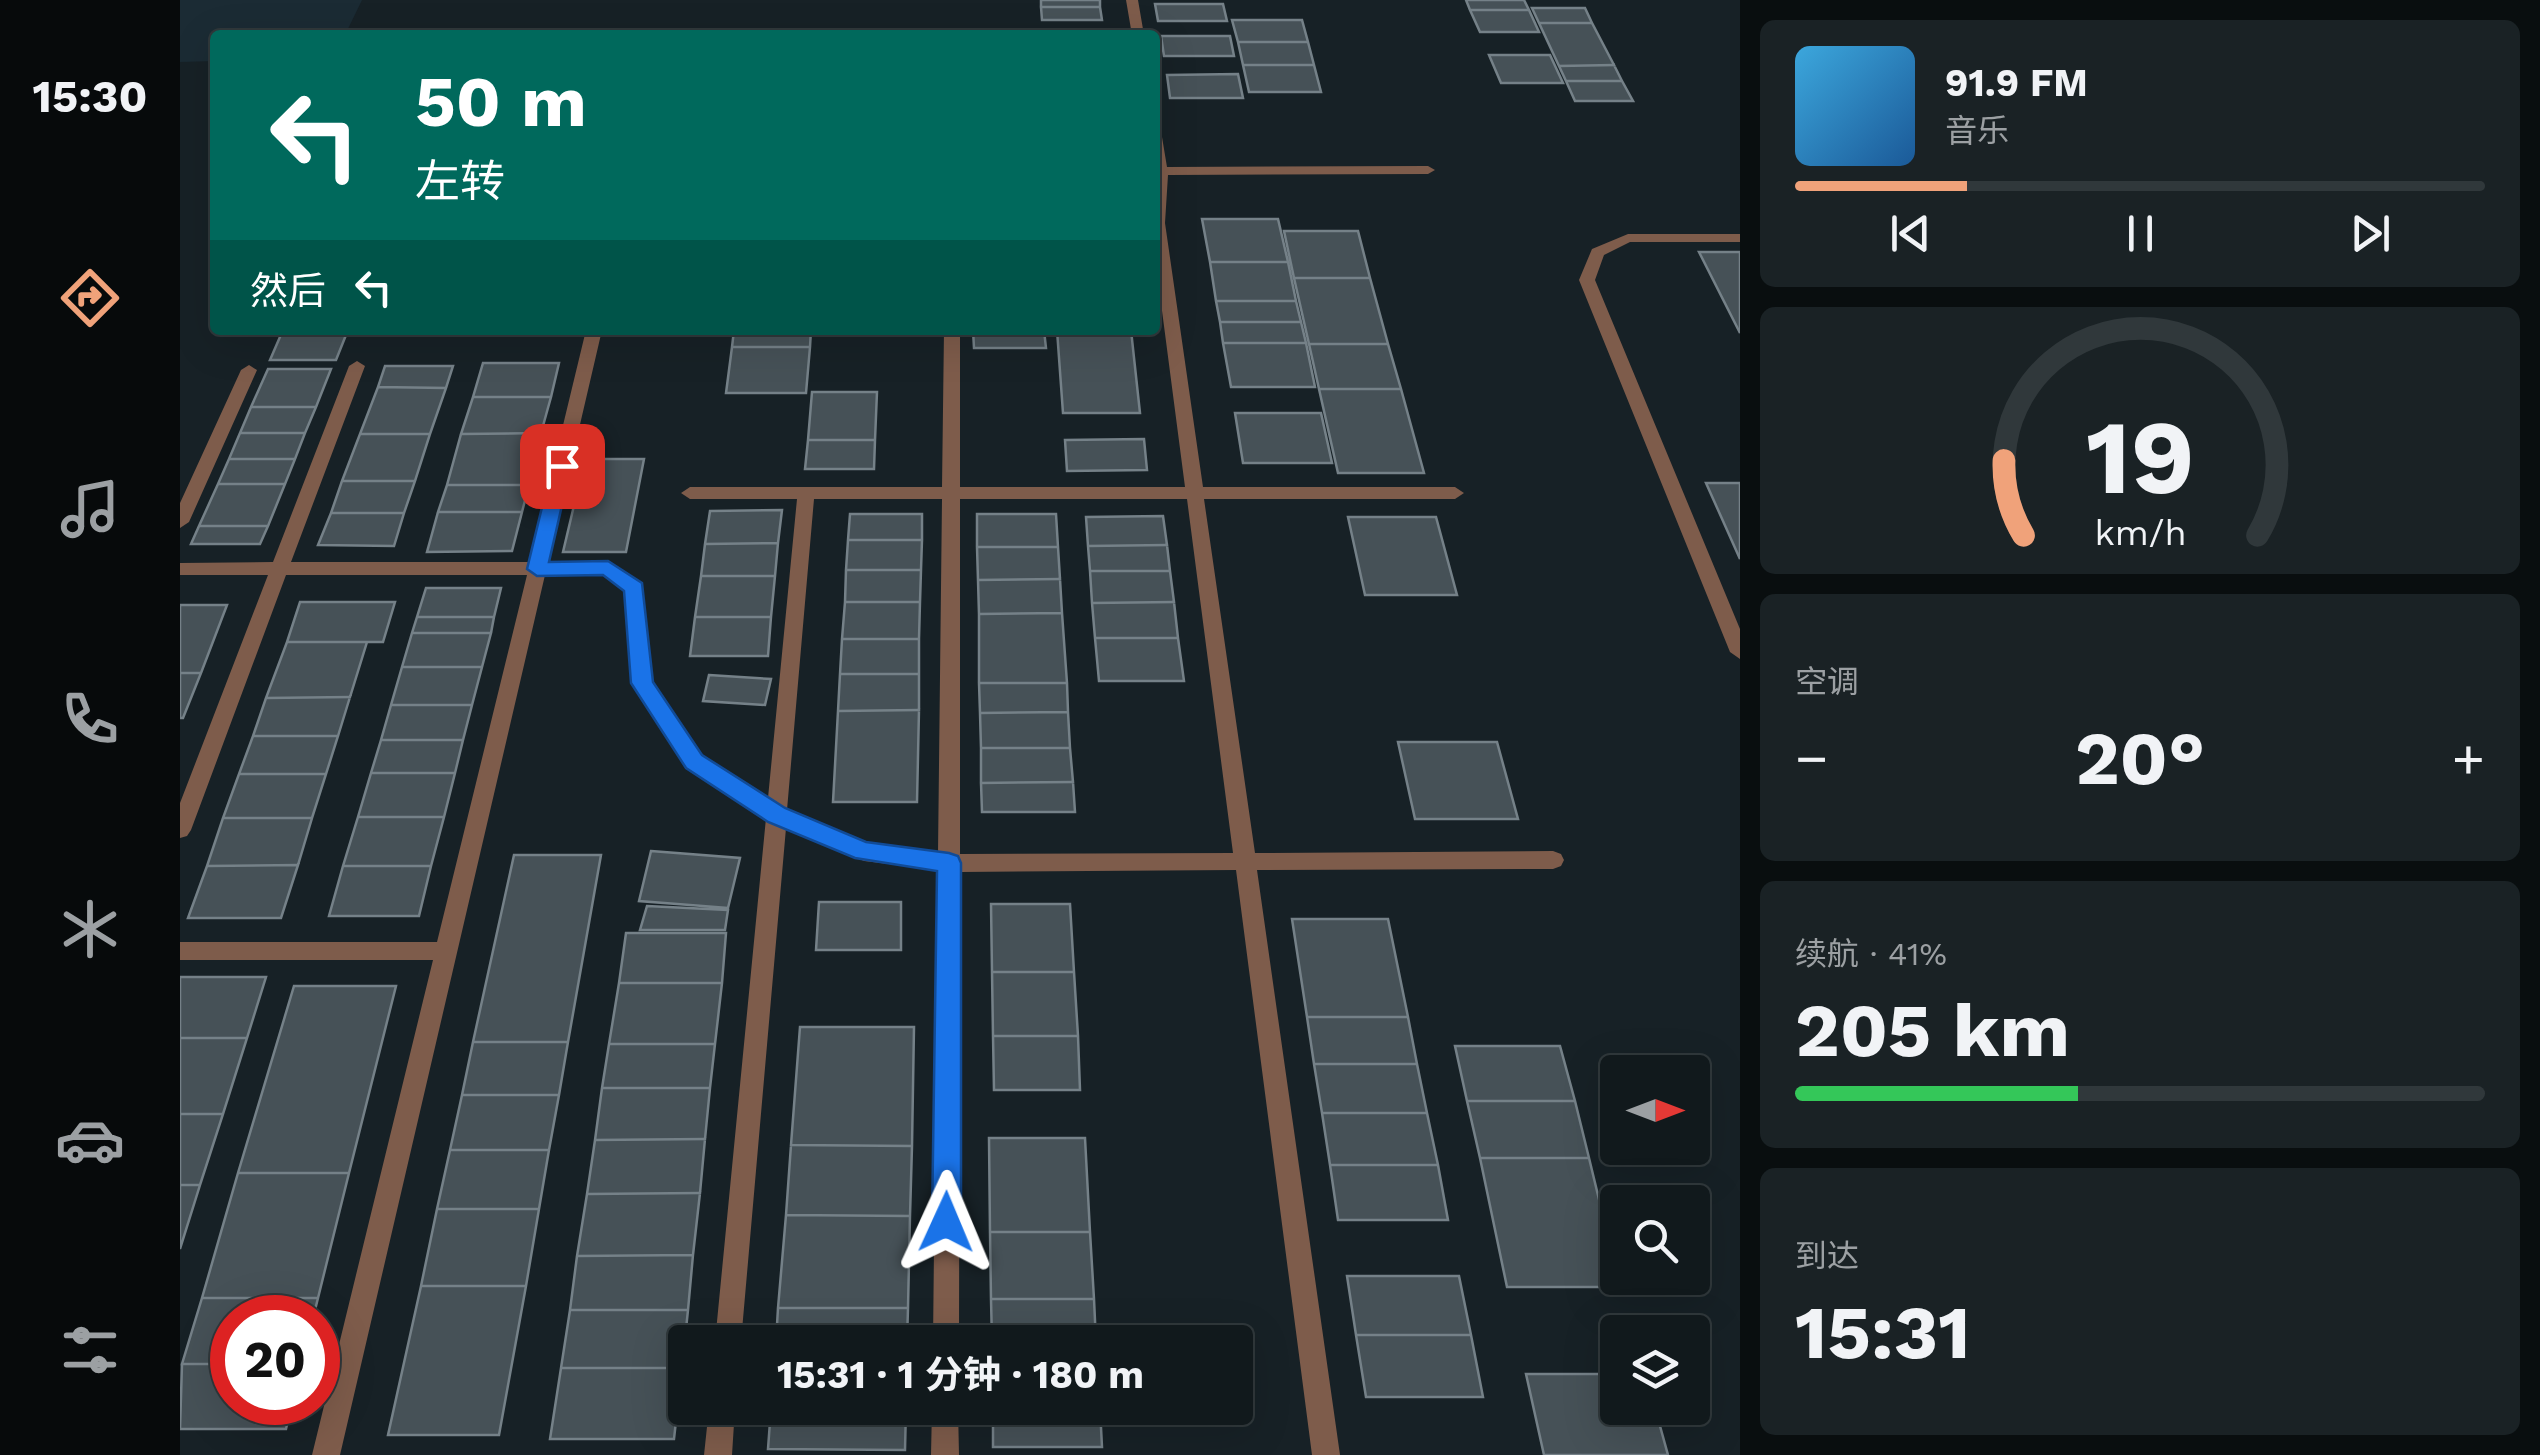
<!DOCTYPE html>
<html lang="zh">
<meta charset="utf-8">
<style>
:root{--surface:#11191c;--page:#1a2225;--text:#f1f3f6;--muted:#9ca0a3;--line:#30383b;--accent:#f0a27a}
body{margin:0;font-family:"Work Sans","Noto Sans SC",sans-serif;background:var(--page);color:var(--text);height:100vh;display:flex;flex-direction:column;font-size:38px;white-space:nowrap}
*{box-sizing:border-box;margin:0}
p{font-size:32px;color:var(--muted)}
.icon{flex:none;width:55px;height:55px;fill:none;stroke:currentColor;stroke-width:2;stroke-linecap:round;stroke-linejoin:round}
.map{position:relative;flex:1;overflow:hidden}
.details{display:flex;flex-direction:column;gap:20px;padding:20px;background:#090e0f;width:800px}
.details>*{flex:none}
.guide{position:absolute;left:30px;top:30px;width:950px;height:305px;border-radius:10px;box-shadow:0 10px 40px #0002,0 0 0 2px var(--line);background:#00695c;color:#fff;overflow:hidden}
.needle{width:65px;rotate:90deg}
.fabs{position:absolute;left:1420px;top:1055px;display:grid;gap:20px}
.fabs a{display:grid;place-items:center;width:110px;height:110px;border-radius:10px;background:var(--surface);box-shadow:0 10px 40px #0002,0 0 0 2px var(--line);font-size:50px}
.speed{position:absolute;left:30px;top:1295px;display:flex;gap:20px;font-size:50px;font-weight:700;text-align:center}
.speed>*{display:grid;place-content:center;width:130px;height:130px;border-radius:50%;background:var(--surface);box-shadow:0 10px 40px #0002,0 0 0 2px var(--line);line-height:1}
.speed .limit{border:15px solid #d22;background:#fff;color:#111}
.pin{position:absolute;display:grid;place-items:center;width:85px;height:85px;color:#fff;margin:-42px;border-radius:20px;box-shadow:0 5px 15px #0006}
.me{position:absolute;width:110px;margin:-55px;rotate:1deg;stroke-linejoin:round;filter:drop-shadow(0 0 8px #0008)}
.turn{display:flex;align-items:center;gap:35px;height:210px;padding:0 40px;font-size:45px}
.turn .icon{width:130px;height:130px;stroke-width:2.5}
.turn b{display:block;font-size:70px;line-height:85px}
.then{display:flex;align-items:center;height:95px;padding:0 40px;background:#0003;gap:20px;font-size:38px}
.big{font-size:75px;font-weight:700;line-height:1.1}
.details .tile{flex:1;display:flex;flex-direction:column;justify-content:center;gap:15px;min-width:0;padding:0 35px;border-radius:15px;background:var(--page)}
.details .dial{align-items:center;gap:0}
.dial svg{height:260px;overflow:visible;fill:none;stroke:var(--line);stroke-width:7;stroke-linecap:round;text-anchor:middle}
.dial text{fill:var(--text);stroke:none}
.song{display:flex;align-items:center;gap:30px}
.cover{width:120px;height:120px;border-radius:15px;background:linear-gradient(135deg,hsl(200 70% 55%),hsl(210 70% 35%))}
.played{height:10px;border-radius:5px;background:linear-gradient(90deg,var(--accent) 25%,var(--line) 25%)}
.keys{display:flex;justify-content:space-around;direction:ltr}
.heat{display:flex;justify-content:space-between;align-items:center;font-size:55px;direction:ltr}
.charge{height:15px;border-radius:8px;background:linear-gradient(90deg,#34c759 41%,var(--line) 0)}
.trip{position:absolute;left:488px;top:1325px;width:585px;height:100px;border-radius:10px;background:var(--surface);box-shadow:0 10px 40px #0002,0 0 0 2px var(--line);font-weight:700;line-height:100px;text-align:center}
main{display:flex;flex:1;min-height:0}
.tabs{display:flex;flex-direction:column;width:180px;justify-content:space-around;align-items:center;background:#070a0b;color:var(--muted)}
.tabs .icon{width:70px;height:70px}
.tabs .current{color:var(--accent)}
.tabs b{font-size:45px;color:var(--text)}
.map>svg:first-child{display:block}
</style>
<main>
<nav class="tabs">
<b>15:30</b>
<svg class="icon current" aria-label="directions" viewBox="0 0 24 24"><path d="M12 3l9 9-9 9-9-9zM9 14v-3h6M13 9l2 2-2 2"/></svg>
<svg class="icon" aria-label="music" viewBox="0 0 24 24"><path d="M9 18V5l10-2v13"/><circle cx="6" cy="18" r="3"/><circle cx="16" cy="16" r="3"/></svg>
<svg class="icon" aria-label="phone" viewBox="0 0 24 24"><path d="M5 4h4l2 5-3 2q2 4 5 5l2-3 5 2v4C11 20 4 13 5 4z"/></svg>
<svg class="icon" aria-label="climate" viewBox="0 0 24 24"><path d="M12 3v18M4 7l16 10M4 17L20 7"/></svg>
<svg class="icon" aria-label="car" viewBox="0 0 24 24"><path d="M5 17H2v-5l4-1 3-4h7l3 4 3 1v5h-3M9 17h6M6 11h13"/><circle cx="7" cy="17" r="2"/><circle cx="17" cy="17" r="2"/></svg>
<svg class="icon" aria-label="filters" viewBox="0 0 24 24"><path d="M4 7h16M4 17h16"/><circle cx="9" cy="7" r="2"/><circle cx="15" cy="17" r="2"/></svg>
</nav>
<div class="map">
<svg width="1560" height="1455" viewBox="0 0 1560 1455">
<rect width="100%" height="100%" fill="#172126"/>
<!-- built -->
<path fill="#1b2b34" d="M0,0H182L165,35H35V61L0,62Z"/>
<!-- building -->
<path fill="#465157" stroke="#758188" stroke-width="2.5" d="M861,0H920V7H861Z
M1286,0H1344L1349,10H1290Z
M975,4H1043L1047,21H978Z
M861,7H920L922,20H862Z
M1352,8H1405L1412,23H1359Z
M1290,10H1349L1359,32H1300Z
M1052,20H1122L1128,42H1058Z
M1359,23H1412L1434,65L1379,66Z
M981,36H1050L1054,56H984Z
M1058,42H1128L1134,65H1063Z
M1309,55H1370L1383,83H1321Z
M1063,65H1134L1141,92H1069Z
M1434,65L1442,81H1386L1379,66Z
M1058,74L1063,98H990L987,75Z
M1386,81H1442L1453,101H1395Z
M1022,219H1098L1108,262H1030Z
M1104,231H1178L1190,278H1114Z
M1519,252H1560V333Z
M1030,262H1108L1116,301H1036Z
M1114,278H1190L1208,344H1129Z
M1036,301H1116L1121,322H1040Z
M1040,322H1121L1126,343H1043Z
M103,330H168L156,360H90Z
M554,330H631L630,347H552Z
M793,330H864L866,348H794Z
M877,330H951L960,413H883Z
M1043,343H1126L1135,387H1051Z
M1129,344H1208L1221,389H1139Z
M552,347H630L626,393H546Z
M303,363H379L371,397H293Z
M205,366H273L266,388L198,387Z
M88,369H151L136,407H71Z
M198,387L266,388L250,434H180Z
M1139,389H1221L1244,473H1158Z
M632,392H697L695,440H628Z
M293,397H371L361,433L281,434Z
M71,407H136L125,433H60Z
M1055,413H1141L1152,463H1063Z
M60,433H125L115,459H49Z
M361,433L349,485H267L281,434Z
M180,434H250L235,481H162Z
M964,439L967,470L887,471L885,440Z
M628,440H695L694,469H625Z
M49,459H115L105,484H38Z
M405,459H464L446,552H383Z
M162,481H235L224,513H151Z
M1526,483H1560V559Z
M38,484H105L88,526H19Z
M267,485H349L342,512H258Z
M602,510L598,543L525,544L530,511Z
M258,512H342L332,551L247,552Z
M151,513H224L214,546L138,545Z
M670,514H742V540H668Z
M797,514H876L878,547H797Z
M983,516L987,545L908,546L906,517Z
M1168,517H1256L1277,595H1185Z
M19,526H88L80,544H11Z
M668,540H742L741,570H666Z
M598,543L595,576H521L525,544Z
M987,545L990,571H910L908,546Z
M797,547H878L880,579L798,580Z
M666,570H741L740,602H665Z
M910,571H990L994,602L912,603Z
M521,576H595L591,617H515Z
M880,579L882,613L799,614L798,580Z
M246,588H321L314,617H237Z
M120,602H215L203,642H107Z
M665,602H740L739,639H662Z
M994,602L998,638H915L912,603Z
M0,605H47L21,673H0Z
M882,613L887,683H799V614Z
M237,617H314L311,633H232Z
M515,617H591L588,656H510Z
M232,633H311L302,667H222Z
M915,638H998L1004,681H919Z
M662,639H739V674H660Z
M107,642H187L170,697L86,698Z
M222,667H302L292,705H211Z
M0,673H21L3,718H0Z
M660,674H739V710L658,711Z
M529,675L591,679L585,705L523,701Z
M799,683H887L888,712L800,713Z
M170,697L158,736H73L86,698Z
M211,705H292L283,740H201Z
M739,710L737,802H653L658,711Z
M888,712L890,748H801L800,713Z
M73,736H158L146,774H59Z
M201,740H283L275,773H191Z
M1218,742H1317L1338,819H1235Z
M801,748H890L893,782L801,783Z
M191,773H275L264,817H178Z
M59,774H146L132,818H43Z
M893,782L895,812H802L801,783Z
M178,817H264L251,866H163Z
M43,818H132L118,865L27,866Z
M471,851L560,858L548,908L459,901Z
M334,855H421L388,1042H293Z
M118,865L101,918H8L27,866Z
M163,866H251L239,916H149Z
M639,902H721V950H636Z
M811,904H890L894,972H812Z
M467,906L548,910L545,930H460Z
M1112,919H1208L1228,1017H1127Z
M446,933H546L542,983H439Z
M812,972H894L898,1036H813Z
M0,977H86L67,1038H0Z
M439,983H542L535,1044H429Z
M114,986H216L169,1173H58Z
M1127,1017H1228L1237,1064H1134Z
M620,1027H734L732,1146L611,1145Z
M813,1036H898L900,1090H814Z
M0,1038H67L43,1114H0Z
M293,1042H388L379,1095H282Z
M429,1044H535L530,1088H422Z
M1275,1046H1380L1395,1101H1287Z
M1134,1064H1237L1247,1113H1142Z
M422,1088H530L525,1139L415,1140Z
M282,1095H379L369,1150H270Z
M1287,1101H1395L1409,1158H1300Z
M1142,1113H1247L1258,1165H1150Z
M0,1114H43L20,1185H0Z
M809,1138H905L910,1232H810Z
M525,1139L520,1193L407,1194L415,1140Z
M611,1145L732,1146L730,1216L606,1215Z
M270,1150H369L359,1209H257Z
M1300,1158H1409L1438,1278L1443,1287H1327Z
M1150,1165H1258L1268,1220H1158Z
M58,1173H169L138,1298H22Z
M0,1185H20L0,1249Z
M520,1193L513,1255L397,1256L407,1194Z
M257,1209H359L346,1286H241Z
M606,1215L730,1216L728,1308H598Z
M810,1232H910L914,1299H811Z
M513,1255L508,1310H390L397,1256Z
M1167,1276H1279L1291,1335H1176Z
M241,1286H346L319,1435H208Z
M22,1298H138L133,1318H52V1364H2Z
M811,1299H914L916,1342H812Z
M598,1308H728L727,1342H596Z
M390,1310H508L502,1368H381Z
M1176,1335H1291L1303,1397H1186Z
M2,1364H52V1402H112L106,1429H0Z
M381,1368H502L494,1439H370Z
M1346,1374H1438V1408H1475L1488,1455H1364Z
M591,1408H726L725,1450L588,1449Z
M813,1408H920L922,1447H813Z"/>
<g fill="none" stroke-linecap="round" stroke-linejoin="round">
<!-- lane -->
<path fill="#7e5c4b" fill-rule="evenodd" d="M946,0H958L964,35H952Z
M975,133L982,137L987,167L1248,166L1255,170L1248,174L988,175L985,223L1023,487H1275L1284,493L1275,499H1024L1075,853L1373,851L1381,854L1384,860L1381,866L1373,869L1077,870L1160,1455H1132L1056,870L780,872L779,1342H753L758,870L684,861L606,828L561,1342H535L586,818L507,767L455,688L445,591L424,574L365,575L160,1455H132L253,960H0V942H257L347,575H106L11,830L7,836L0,838V803L88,575H0V563L93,562L169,366L177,361L185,366L111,562H350L406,330H422L368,562H428L461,583L472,682L521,755L588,798L617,499H510L501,493L510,487H762L764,330H780V487H1005L975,257ZM634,499H762L758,853L686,844L607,810ZM780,499H1007L1053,853L780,854Z
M1448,234H1560V242H1450L1424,255L1415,280L1560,629V659L1550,652L1399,280L1412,249Z
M69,365L77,370L9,522L0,528V503L61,370Z
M529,1408H555L552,1455H524Z
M752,1408H778L779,1455H751Z"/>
</g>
<!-- route -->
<path fill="#1a73e8" stroke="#114b97" stroke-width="2.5" d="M382,460L391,466L369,562L428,561L462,583L473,682L522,755L605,808L686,842L769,853L778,856L781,863V1222L777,1232L766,1236L756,1232L752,1222L757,871L675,858L588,822L506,768L451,683L444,591L423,575L357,576L347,569L372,466Z"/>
</svg>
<div class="fabs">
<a><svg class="needle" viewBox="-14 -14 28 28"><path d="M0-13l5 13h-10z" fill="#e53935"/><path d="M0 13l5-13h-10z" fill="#9ca0a3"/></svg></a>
<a><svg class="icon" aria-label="search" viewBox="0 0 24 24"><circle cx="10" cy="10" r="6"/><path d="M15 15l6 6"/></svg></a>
<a><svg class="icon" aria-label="layers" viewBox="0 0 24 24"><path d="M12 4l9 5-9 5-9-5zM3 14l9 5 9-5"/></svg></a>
</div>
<div class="speed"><div class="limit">20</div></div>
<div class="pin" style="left:382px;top:466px;background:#d93025"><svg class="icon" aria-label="arrive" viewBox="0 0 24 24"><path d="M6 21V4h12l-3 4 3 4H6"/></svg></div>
<svg class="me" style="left:766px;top:1222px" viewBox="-20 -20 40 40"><path d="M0-17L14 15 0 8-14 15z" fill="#1a73e8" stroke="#fff" stroke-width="4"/></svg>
<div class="trip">15:31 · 1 分钟 · 180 m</div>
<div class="guide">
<div class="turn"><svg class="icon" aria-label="left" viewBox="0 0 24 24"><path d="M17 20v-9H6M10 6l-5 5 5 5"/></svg><div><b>50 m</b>左转</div></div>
<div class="then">然后<svg class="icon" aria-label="left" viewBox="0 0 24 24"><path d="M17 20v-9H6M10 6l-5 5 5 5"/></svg></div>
</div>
</div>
<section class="details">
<div class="tile">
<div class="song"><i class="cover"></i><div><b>91.9 FM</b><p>音乐</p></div></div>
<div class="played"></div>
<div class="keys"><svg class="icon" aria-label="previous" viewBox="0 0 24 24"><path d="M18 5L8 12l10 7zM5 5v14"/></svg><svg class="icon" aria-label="pause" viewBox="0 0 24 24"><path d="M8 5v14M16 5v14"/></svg><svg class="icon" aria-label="next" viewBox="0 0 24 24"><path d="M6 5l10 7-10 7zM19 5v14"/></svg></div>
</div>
<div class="tile dial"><svg viewBox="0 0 100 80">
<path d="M14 69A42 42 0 1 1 86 69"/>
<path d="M14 69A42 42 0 0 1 8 46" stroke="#f0a27a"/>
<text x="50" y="56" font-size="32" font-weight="700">19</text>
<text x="50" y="72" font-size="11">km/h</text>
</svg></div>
<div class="tile"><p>空调</p>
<div class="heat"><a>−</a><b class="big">20°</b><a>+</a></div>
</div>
<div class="tile"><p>续航 · 41%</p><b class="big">205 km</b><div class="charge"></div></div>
<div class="tile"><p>到达</p><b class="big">15:31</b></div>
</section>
</main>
